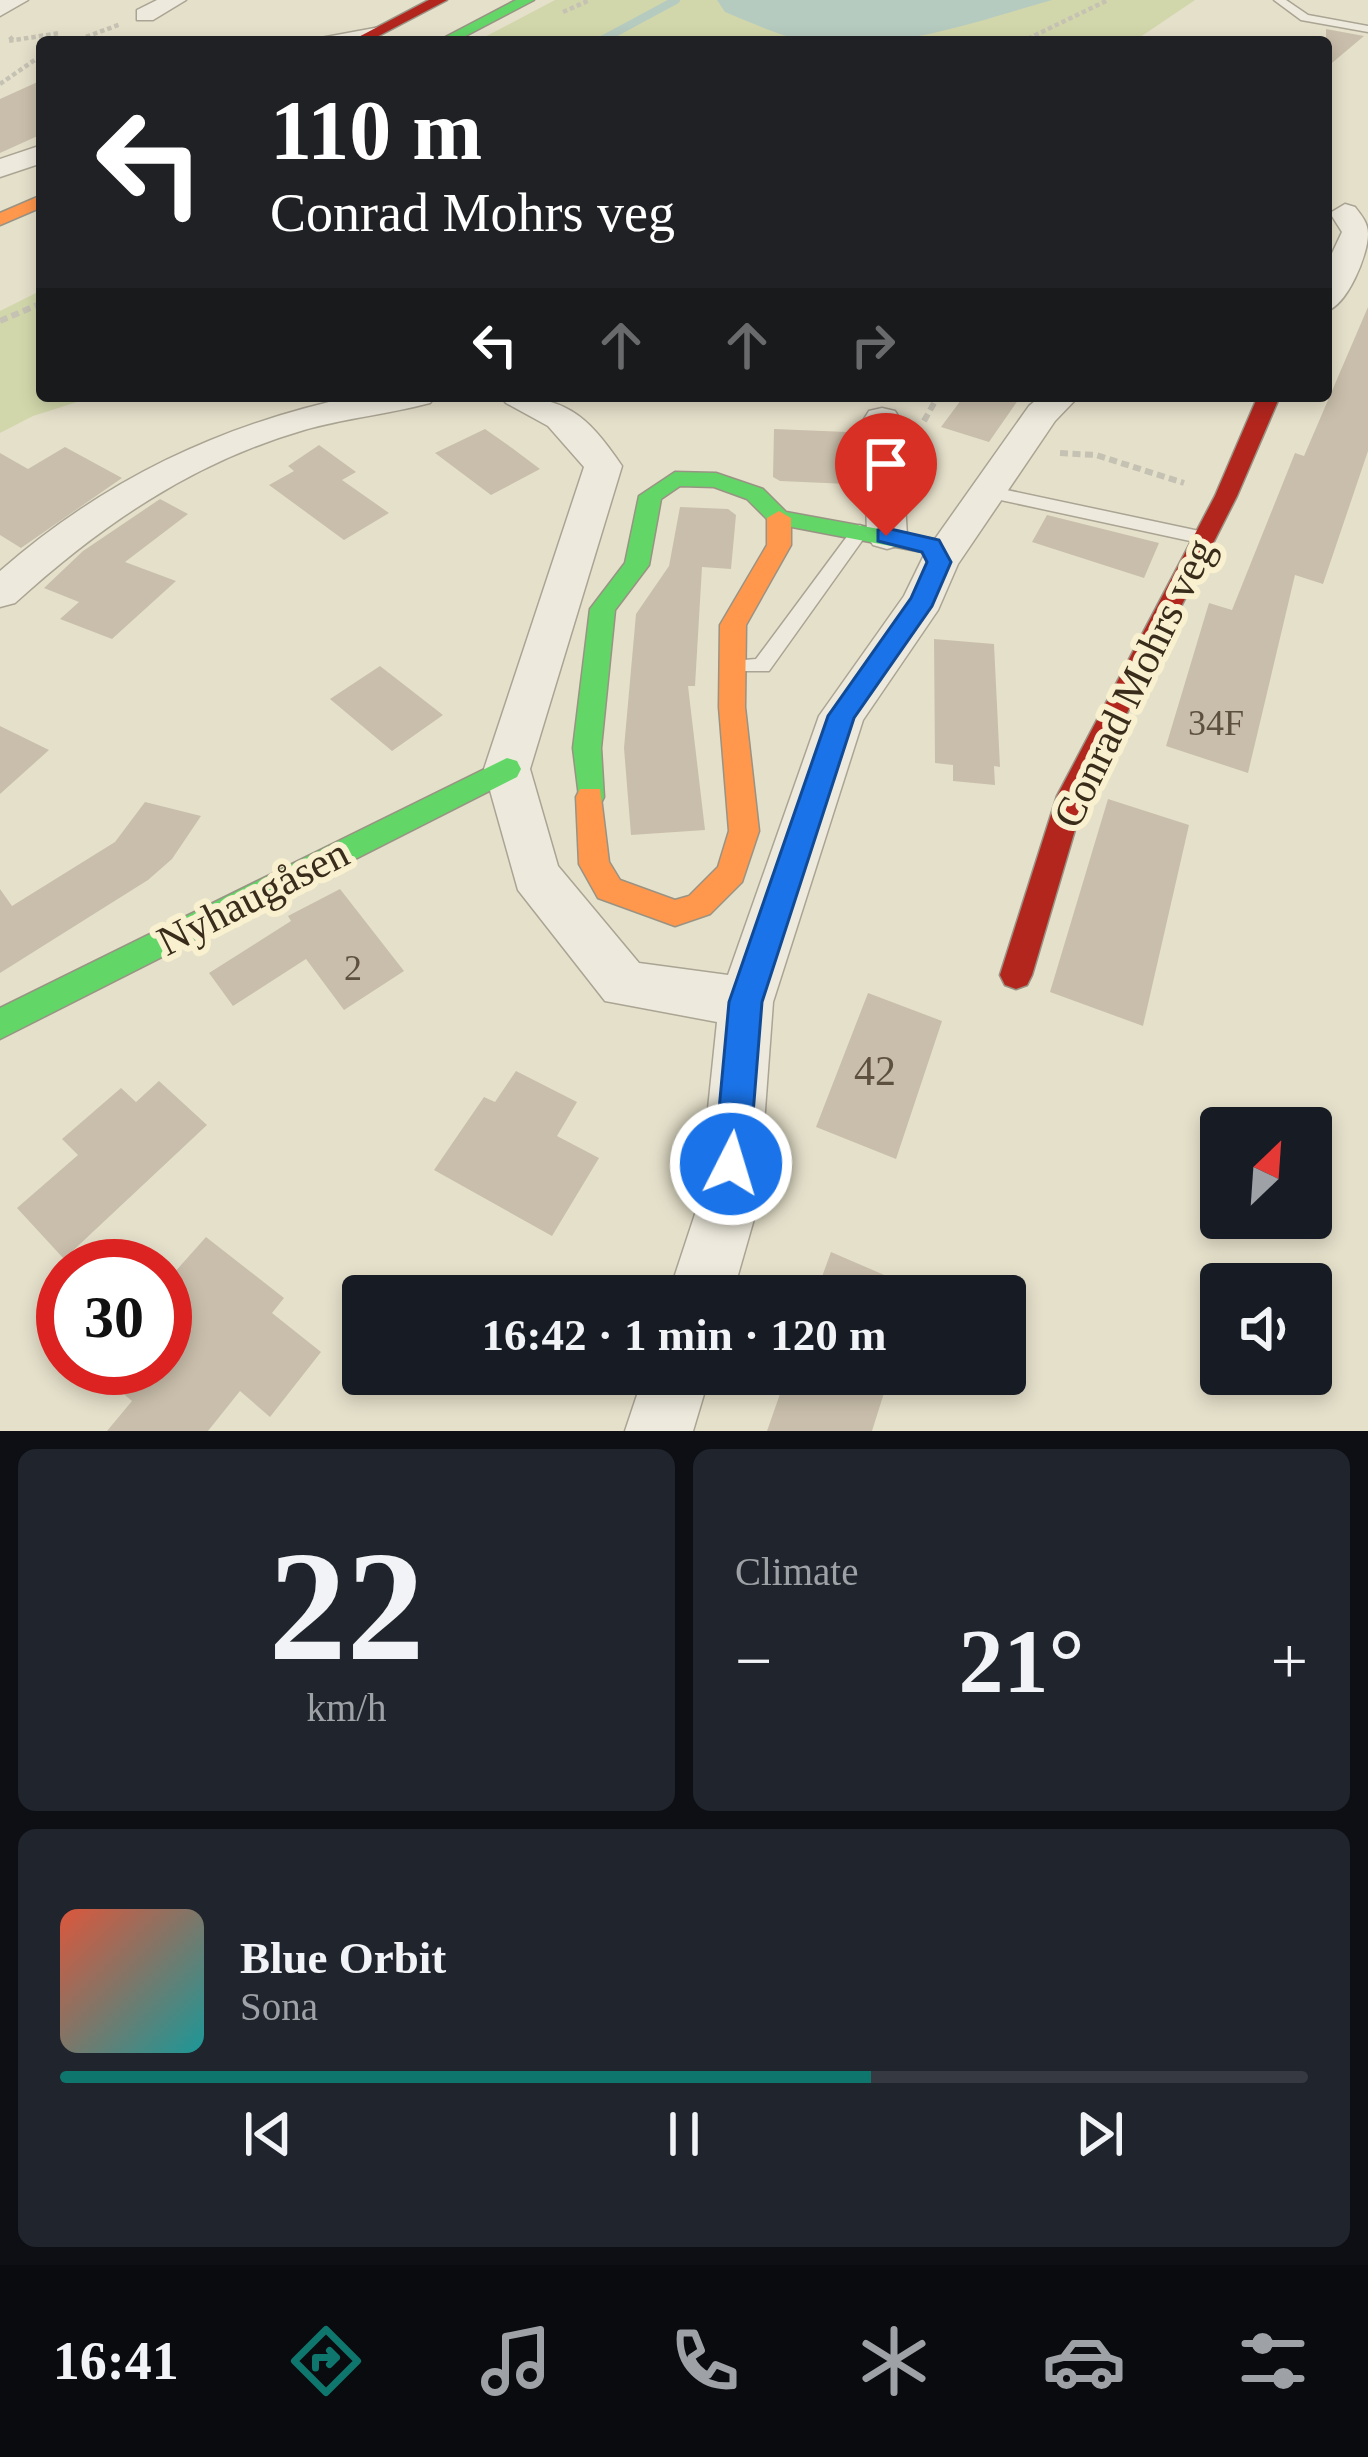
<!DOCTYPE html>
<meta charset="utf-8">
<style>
:root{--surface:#171b24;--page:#20242c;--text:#f1f3f6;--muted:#9ea1a6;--line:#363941;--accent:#0f766e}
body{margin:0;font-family:"Times New Roman",serif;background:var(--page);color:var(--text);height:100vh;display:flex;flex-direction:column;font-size:45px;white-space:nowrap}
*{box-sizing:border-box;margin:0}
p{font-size:39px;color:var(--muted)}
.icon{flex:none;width:66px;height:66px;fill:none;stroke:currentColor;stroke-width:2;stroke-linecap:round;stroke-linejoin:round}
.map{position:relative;height:1431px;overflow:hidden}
.sheet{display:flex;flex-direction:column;gap:18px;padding:18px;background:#0d0f14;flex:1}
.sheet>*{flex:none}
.hud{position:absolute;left:36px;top:36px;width:1296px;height:366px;border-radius:12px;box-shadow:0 6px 18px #0003;background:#202124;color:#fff;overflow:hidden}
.needle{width:78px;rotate:25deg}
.fabs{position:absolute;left:1200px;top:1107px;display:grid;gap:24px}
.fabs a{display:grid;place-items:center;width:132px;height:132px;border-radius:12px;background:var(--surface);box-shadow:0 6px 18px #0003;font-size:60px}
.speed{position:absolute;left:36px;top:1239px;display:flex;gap:24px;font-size:60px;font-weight:700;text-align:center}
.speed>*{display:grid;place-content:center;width:156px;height:156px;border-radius:50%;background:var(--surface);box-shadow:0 6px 18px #0003;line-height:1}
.speed .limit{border:18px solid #d22;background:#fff;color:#111}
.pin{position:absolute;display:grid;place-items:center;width:102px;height:102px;color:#fff;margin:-123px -51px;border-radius:50% 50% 50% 0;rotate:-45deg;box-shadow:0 0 12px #0007}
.pin .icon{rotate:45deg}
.me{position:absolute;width:132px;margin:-66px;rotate:5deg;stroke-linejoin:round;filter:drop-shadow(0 0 9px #0008)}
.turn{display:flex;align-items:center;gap:42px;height:252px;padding:0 36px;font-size:54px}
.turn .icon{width:156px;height:156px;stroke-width:2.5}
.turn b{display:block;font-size:84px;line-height:102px}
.lanes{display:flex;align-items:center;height:114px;padding:0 36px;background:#0003;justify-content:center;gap:60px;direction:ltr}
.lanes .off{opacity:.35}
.big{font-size:90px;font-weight:700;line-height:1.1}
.sheet .widget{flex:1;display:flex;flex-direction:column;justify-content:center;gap:18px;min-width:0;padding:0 42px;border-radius:18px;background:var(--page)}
.sheet .dial{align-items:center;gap:0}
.dial b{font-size:156px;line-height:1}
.song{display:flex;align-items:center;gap:36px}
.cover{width:144px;height:144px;border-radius:18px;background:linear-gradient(135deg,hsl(10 70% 55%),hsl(180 70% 35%))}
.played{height:12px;border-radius:6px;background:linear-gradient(90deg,var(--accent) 65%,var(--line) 65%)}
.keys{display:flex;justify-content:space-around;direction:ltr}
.heat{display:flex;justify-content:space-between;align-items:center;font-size:66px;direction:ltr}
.sheet .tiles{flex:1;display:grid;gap:18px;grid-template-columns:1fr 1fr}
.widget:last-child{grid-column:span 2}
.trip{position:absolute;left:342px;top:1275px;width:684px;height:120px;border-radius:12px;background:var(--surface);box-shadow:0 6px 18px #0003;font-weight:700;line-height:120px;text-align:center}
.dock{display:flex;height:192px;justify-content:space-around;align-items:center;background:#090b0e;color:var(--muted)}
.dock .icon{width:84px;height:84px}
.dock .current{color:var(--accent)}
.dock b{font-size:54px;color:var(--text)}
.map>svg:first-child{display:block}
</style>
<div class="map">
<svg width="1368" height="1431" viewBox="0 0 1368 1431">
<rect width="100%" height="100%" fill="#e5e0ca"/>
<!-- green -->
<path fill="#d2d7ab" d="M555,0H1195L1133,42H475Z
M42,290V396H96L33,416L0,433V311Z"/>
<!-- water -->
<path fill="#b6cbc0" d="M717,0H1052C982,20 877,57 804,41C777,35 750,22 725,12Z"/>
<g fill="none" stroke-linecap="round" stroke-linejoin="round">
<!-- stream -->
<path stroke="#b6cbc0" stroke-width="8" d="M598,42L676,0"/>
</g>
<!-- building -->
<path fill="#c9beab" d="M1326,29L1364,36L1326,68Z
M42,80V134L0,153V99Z
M1368,307V451L1323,584L1295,575L1248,773L1166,746L1209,603L1232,610L1295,453L1304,456Z
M964,396H1021L989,442L941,427Z
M485,429L512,448L540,469L491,495L435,453Z
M774,429L847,432L848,484L780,481L773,477Z
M319,445L356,472L342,480L389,513L344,540L269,485L294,471L288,466Z
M65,447L122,478L21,548L0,535V453L28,469Z
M160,499L188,514L125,562L176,581L112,639L60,619L79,602L44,588L83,551Z
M680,507L728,509L736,515L731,569L702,567L695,686H688L705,830L631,835L624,748L636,614L669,566Z
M1047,515L1159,543L1144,578L1032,542Z
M934,639L994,644L1000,767L994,766L995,785L953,781V765L935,763Z
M380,666L443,715L392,751L330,699Z
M0,726L49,750L0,794Z
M1108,799L1189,825L1143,1026L1050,992Z
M145,802L201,816L172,859L148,880L0,973V889L12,906L115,842Z
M340,889L404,971L344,1010L306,959L233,1006L209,973L291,921L288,916Z
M868,993L942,1021L896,1159L816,1127Z
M516,1071L577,1102L557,1136L599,1158L552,1236L434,1170L484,1097L495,1102Z
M159,1081L207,1125L64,1259L17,1208L78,1155L62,1139L121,1088L136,1102Z
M206,1237L284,1298L272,1313L321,1352L270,1417L240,1391L208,1431H107L132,1401L93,1368H165V1283Z
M831,1252L933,1296H815Z
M787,1374H890L872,1431H767Z"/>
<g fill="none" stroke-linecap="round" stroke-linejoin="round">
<defs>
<path id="lane" d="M1274,0H1286L1308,15L1368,26V32L1301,20Z
M380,27L386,30L384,32L326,42H299Z
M988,486L1204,532L1213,538L1204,544L982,496V488Z
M860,525L869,531L769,671H731L728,666L731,661L756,659L854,527Z"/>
<path id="street" d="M0,0H28L0,16Z
M157,0H186L153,20H137V10Z
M42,145V163L0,177V159Z
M1345,204L1355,207C1362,216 1368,223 1368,234C1368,255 1347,306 1326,311V266L1342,232L1330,213Z
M356,396H436L430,403C389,414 346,418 304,430C191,463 101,525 15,603L0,607V571C104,480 221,424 356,396Z
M500,396C564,396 586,413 622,466L530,769L558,866L639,963L728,975L819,716L904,596L925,553L1029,406L1041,396H1079L1055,421L958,564L938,610L863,720L773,1002L758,1205L732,1296H668L698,1205L717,1022L605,1001L518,890L484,769L584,467L548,426L506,403Z
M882,408L895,411L900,419L907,536L901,545L887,549L873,545L867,536L864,419L869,411Z
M644,1374H710L693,1431H625Z"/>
<path id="fast" d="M516,0H534L454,42H436Z
M675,472L716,473L763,489L786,512L939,540L951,562L939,570L930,568L922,552L771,523L747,499L714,487L680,486L661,499L649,565L615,610L601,748L604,797L600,805H580L573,748L590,609L625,563L639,496Z
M507,758L517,761L521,769L517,777L0,1039V1008Z"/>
<path id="slow" d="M42,195V207L0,225V213Z
M779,511L791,518V545L746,625L745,707L759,831L742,882L710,914L675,926L598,898L579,864L576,797L580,789H600L609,862L620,880L675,900L689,896L718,867L729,831L719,707L720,625L767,545V518Z"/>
<path id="jam" d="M429,0H447L367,42H349Z
M1258,396H1280L1237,496L1085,796L1032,975L1027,985L1016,989L1005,985L1000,975L1057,796L1215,496Z"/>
</defs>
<!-- lane casing -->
<use href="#lane" stroke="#aaa494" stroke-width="3"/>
<!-- street casing -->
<use href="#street" stroke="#aaa494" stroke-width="3"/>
<!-- fast casing -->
<use href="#fast" stroke="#999384" stroke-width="3"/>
<!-- slow casing -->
<use href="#slow" stroke="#999384" stroke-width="3"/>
<!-- jam casing -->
<use href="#jam" stroke="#999384" stroke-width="3"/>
<!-- path-far1 -->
<path stroke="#c5c1b3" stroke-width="4.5" stroke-dasharray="4.5 3" stroke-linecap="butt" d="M563,12L590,0
M13,37L8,41L60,33
M72,42L121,24
M1021,42L1108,0
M0,84L42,55"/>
<!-- path -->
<path stroke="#c5c1b3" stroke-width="6" stroke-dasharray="8 4.5" stroke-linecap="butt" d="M0,321L42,303
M924,421L938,396
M1060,453L1096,455L1184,483"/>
<!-- lane -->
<use href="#lane" fill="#ede9dc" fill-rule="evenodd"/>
<!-- street -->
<use href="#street" fill="#ede9dc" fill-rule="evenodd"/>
<!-- fast -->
<use href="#fast" fill="#63d668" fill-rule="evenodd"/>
<!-- slow -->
<use href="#slow" fill="#ff974d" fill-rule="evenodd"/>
<!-- jam -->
<use href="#jam" fill="#b3261e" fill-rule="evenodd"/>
</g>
<!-- route -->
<path fill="#1a73e8" stroke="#114b97" stroke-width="3" d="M886,528L939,540L951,562L932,606L854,718L762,1002L749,1164L744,1177L731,1182L719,1177L714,1164L729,1002L828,716L911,598L927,562L922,552L878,541V530Z"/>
<g text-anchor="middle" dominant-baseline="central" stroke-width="12" stroke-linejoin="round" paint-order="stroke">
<!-- number labels -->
<g font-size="36" fill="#5d503f">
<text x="1216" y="723">34F</text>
<text x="353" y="968">2</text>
</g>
<!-- street labels -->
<g font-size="42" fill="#392c1b" stroke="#f8f0cf">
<text transform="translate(1134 683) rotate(-64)">Conrad Mohrs veg</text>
<text transform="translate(253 897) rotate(-27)">Nyhaugåsen</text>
</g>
<!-- near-number labels -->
<g font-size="42" fill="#5d503f">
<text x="875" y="1071">42</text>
</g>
</g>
</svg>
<div class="fabs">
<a><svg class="needle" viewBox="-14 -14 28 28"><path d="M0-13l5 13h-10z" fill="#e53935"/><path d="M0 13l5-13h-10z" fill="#9ea1a6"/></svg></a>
<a><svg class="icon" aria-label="sound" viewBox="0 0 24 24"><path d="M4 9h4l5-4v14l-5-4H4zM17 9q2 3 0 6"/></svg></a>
</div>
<div class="speed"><div class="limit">30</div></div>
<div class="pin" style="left:886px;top:536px;background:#d93025"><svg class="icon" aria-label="arrive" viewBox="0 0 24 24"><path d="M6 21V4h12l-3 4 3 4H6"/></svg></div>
<svg class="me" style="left:731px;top:1164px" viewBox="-20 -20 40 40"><circle r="17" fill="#1a73e8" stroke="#fff" stroke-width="3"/><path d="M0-11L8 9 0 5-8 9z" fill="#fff"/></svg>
<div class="trip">16:42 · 1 min · 120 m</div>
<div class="hud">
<div class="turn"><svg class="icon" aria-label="left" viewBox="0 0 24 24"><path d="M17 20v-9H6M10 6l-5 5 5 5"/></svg><div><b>110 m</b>Conrad Mohrs veg</div></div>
<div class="lanes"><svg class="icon" aria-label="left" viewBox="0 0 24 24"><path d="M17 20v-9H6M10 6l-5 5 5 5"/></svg><svg class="icon off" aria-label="ahead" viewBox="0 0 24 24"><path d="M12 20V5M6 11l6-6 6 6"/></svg><svg class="icon off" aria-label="ahead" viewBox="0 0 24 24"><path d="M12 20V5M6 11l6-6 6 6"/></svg><svg class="icon off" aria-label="right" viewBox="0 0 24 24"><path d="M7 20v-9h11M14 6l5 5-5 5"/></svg></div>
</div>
</div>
<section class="sheet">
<div class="tiles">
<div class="widget dial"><b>22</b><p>km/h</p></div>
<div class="widget"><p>Climate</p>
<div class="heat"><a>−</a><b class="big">21°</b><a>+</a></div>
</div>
<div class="widget">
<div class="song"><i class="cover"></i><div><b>Blue Orbit</b><p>Sona</p></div></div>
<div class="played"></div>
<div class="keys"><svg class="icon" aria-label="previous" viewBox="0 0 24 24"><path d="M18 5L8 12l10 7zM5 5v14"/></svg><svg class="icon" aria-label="pause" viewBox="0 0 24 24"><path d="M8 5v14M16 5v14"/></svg><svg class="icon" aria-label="next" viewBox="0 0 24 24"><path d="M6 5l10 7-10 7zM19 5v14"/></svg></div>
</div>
</div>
</section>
<nav class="dock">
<b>16:41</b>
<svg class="icon current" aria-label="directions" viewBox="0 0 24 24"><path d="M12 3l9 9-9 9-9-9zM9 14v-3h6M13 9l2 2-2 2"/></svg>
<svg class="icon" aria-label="music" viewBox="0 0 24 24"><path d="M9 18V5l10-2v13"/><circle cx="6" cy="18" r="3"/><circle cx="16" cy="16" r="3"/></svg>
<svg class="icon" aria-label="phone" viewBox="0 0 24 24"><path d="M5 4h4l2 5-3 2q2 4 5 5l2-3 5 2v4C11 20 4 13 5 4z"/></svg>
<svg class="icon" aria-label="climate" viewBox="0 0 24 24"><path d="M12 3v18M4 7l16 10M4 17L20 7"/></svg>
<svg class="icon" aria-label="car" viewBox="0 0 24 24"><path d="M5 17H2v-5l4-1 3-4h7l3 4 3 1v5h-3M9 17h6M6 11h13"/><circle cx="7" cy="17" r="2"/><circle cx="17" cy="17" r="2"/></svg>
<svg class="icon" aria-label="filters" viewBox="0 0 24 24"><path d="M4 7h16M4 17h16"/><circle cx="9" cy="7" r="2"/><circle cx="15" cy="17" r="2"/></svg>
</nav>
